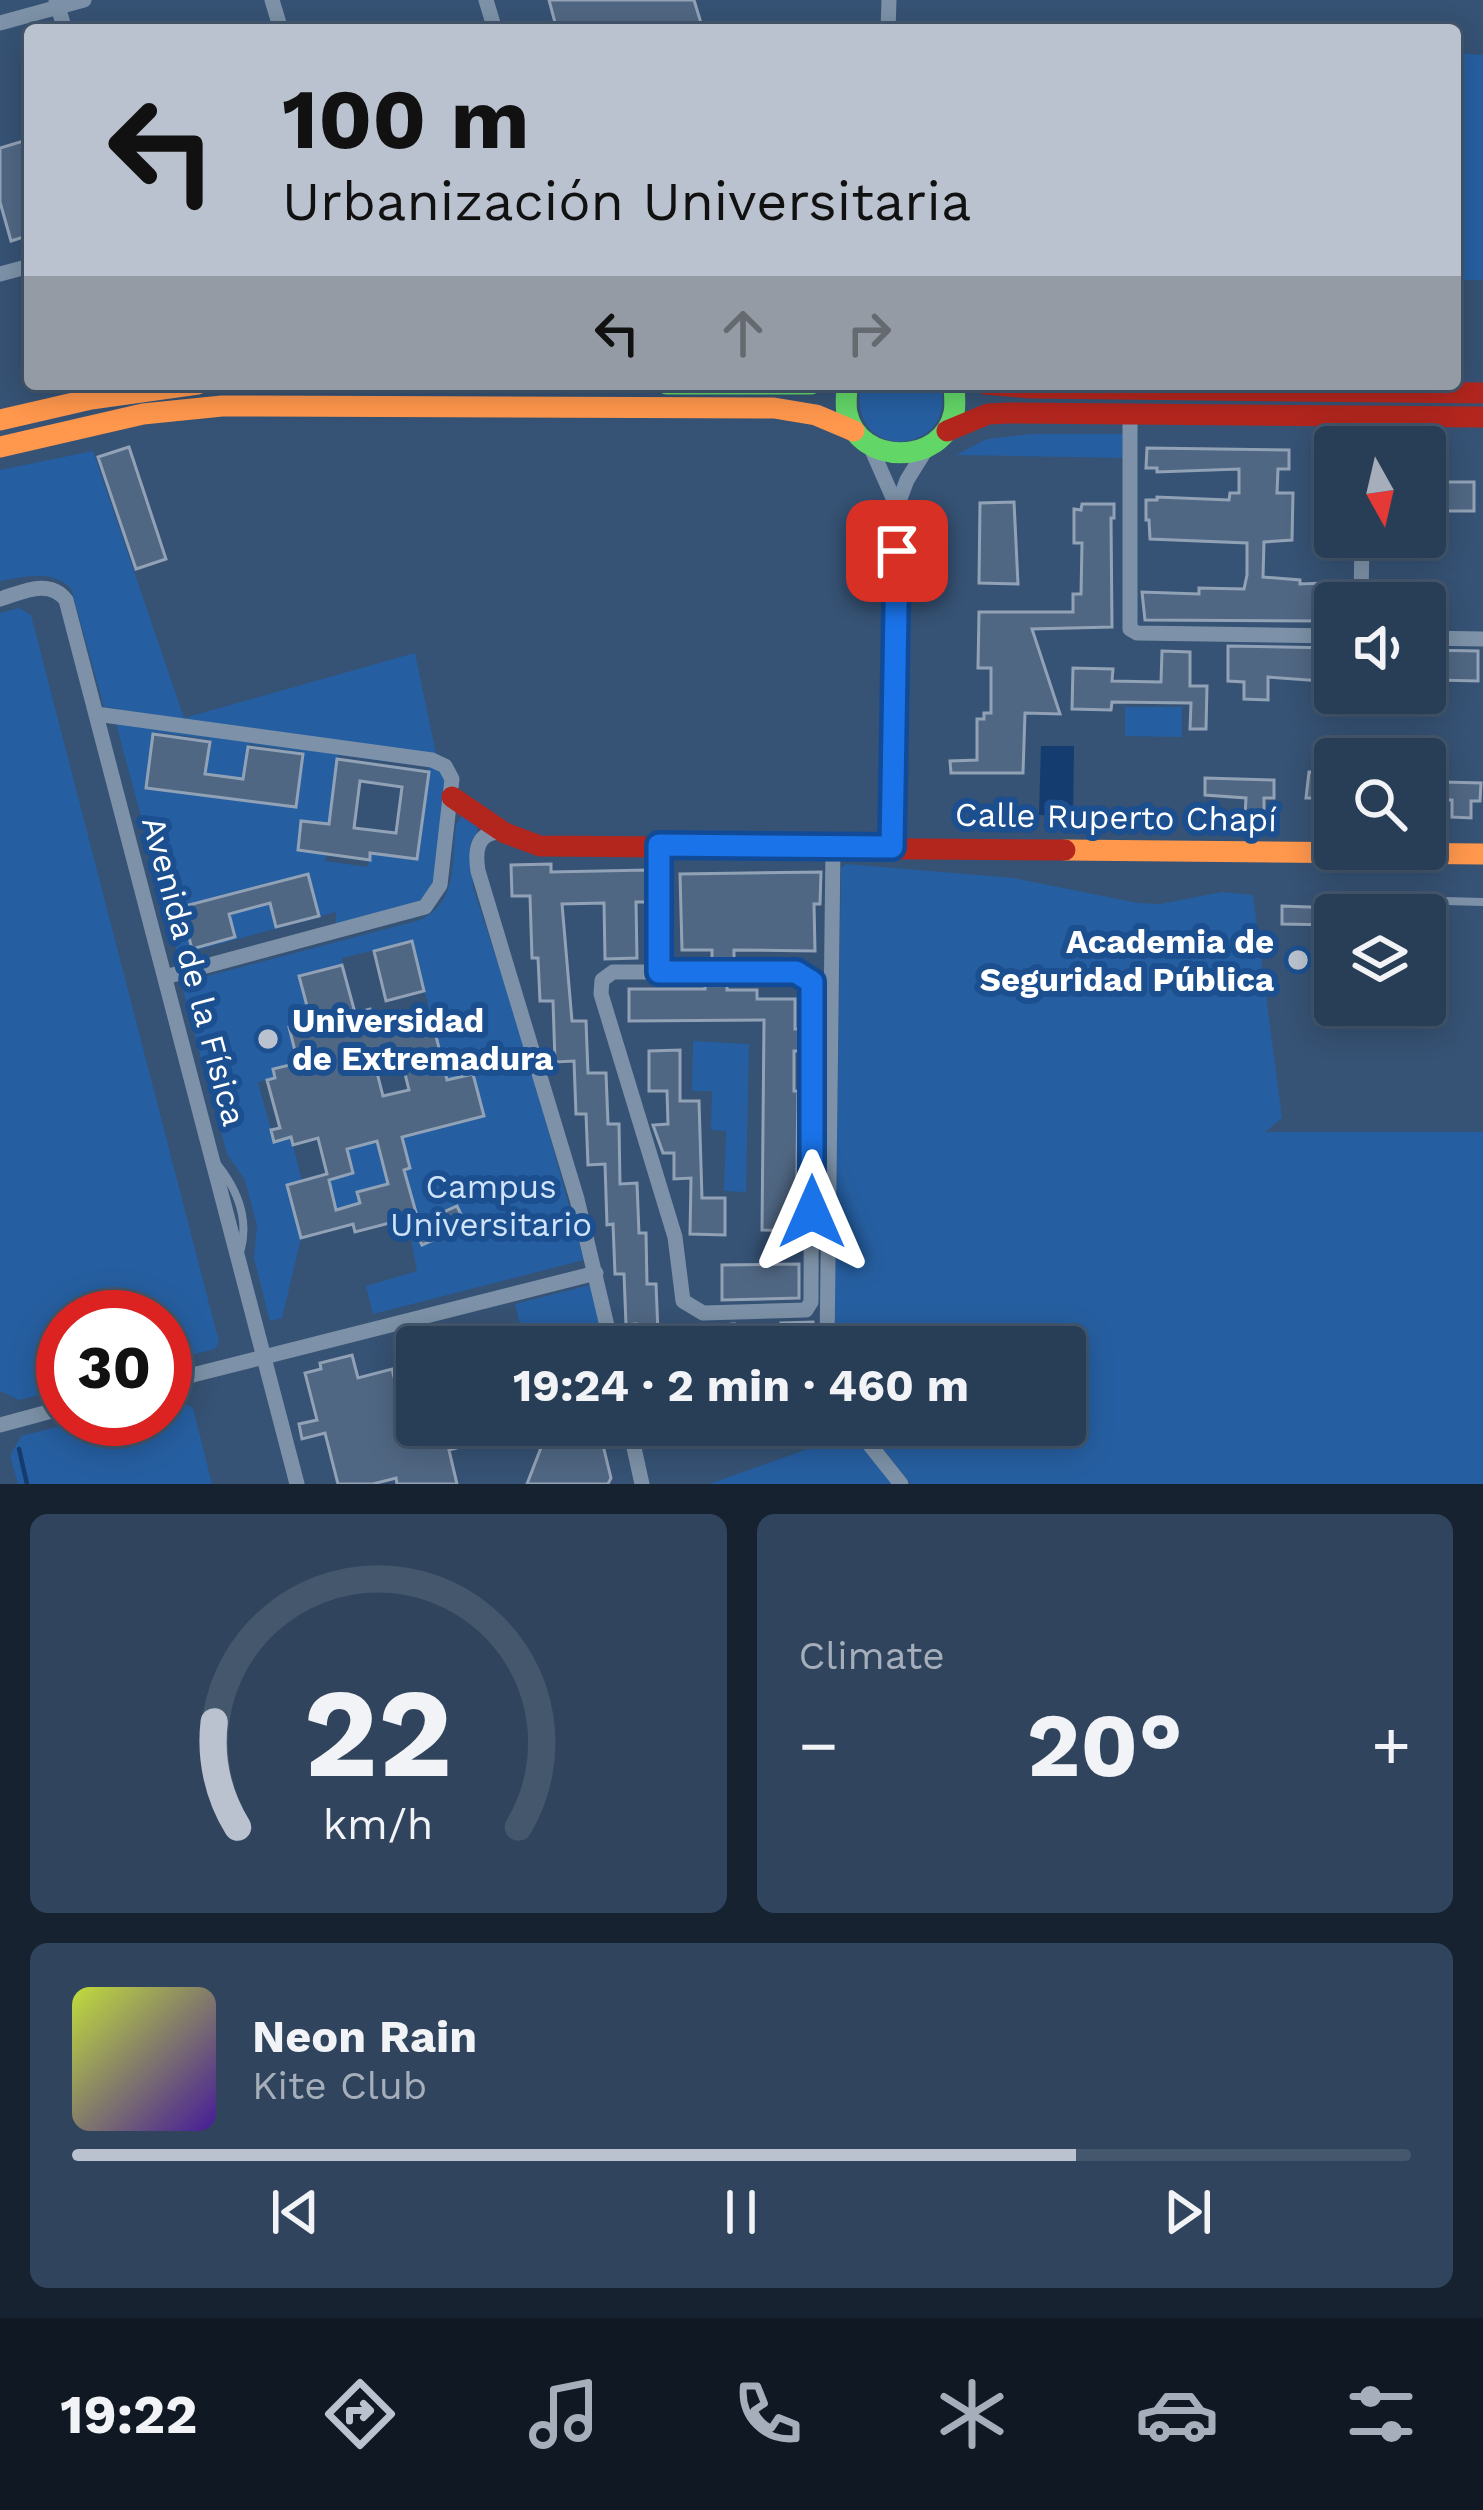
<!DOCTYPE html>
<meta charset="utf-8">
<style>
:root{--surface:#283e57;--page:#30455d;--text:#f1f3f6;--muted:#a5aeba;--line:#44576d;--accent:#b9c2ce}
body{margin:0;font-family:"Work Sans",sans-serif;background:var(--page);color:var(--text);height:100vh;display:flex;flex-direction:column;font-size:45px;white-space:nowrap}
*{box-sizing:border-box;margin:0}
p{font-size:39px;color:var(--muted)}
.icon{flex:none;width:66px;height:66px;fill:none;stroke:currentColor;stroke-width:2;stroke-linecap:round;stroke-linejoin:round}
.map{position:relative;height:1484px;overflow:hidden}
.panel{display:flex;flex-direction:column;gap:30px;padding:30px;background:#162230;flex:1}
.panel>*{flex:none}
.banner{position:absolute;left:24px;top:24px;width:1437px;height:366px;border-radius:12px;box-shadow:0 6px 30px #0003,0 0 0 3px var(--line);background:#b9c2ce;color:#111;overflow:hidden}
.needle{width:78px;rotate:172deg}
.controls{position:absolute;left:1314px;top:426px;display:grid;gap:24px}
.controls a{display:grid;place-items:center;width:132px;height:132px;border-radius:12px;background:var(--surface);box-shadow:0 6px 30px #0003,0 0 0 3px var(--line);font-size:60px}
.speed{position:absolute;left:36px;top:1290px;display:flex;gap:24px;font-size:60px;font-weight:700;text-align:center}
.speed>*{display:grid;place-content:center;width:156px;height:156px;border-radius:50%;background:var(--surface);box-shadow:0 6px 30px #0003,0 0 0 3px var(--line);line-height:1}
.speed .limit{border:18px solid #d22;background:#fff;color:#111}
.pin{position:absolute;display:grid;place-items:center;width:102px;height:102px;color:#fff;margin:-51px;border-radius:24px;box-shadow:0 6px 18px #0006}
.me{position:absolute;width:132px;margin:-66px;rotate:0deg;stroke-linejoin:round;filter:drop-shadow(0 0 9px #0008)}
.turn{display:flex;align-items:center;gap:42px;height:252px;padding:0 60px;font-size:54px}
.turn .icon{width:156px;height:156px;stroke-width:2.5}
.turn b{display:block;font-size:84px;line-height:102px}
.lanes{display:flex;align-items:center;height:114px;padding:0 60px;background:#0003;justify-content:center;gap:60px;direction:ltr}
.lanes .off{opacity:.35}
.big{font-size:90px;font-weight:700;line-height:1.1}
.panel .tile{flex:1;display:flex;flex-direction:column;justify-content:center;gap:18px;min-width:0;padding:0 42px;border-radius:18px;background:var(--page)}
.panel .dial{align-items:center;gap:0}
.dial svg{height:312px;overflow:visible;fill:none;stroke:var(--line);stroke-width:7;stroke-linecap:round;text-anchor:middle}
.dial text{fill:var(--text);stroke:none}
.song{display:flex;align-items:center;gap:36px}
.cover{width:144px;height:144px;border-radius:18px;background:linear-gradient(135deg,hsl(70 70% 55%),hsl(260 70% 35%))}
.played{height:12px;border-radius:6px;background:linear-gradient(90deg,var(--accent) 75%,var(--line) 75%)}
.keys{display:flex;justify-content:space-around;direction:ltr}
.heat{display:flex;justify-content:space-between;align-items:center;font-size:66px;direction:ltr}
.panel .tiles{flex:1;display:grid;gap:30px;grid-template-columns:1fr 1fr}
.tile:last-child{grid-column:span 2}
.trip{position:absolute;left:396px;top:1326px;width:690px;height:120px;border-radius:12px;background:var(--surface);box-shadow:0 6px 30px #0003,0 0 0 3px var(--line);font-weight:700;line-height:120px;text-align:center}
.dock{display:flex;height:192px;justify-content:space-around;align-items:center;background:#101923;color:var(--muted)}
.dock .icon{width:84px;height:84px}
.dock .selected{color:var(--accent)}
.dock b{font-size:54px;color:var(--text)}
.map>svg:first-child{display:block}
</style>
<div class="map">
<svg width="1483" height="1484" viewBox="0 0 1483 1484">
<rect width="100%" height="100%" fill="#365274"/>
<!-- green -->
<path fill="#265fa1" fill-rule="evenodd" d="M1455,53L1483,55V280H1455Z
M861,384H940C960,456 845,465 861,384Z
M1031,434H1126V458L956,455L987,439Z
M93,451L184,718L415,653L437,758L104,707L71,588C49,569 27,577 0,581V470Z
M19,608L31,615L219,1342L215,1349L165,1362V1317H63V1389L19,1400L0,1391V613Z
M1125,707H1182V737L1125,736Z
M116,723L432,766L441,771L447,783L435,888L422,902L336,926V912L190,952L194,964L181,967ZM154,732L210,739L205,774L243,779L249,744L303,752L295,807L147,788ZM338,755L429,767L417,858L370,853L368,867L325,861L326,854L298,850L302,821L329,824ZM307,874L318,916L277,927L270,903L229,914L235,937L192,948L182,907Z
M461,817H471L477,823V834L470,844L473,887L525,1046L584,1260L373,1314L366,1286L417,1271L409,1229L413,1204L410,1192L392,1182L358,1191L360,1203L336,1210L329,1180L353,1173L347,1149L484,1116L473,1074L447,1080L412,941L342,958V965L299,976L311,1021L289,1027L298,1063L274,1069L275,1078L258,1082L274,1141L291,1137L302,1181L287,1185L301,1238L282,1318L270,1321L254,1258L257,1226L245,1180L227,1154L181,983L420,920C459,901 451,864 456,825Z
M846,864L1014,878L1138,903L1160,904L1222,892L1253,895L1282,1118L1265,1132H1483V1484H911L864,1425H1065V1347H834L841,868Z
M693,1041L749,1044L746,1192L724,1191L726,1131L711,1130L712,1091H692Z
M590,1285L604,1347H520L525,1345L515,1304Z
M174,1398L193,1408L212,1484H18L10,1456L21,1436L89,1419H165V1400Z
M845,1436L856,1438L893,1484H709Z"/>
<!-- water -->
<path fill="#153c6e" d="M1041,746H1074L1073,816L1039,815Z"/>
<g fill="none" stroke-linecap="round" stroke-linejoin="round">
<!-- stream -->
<path stroke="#153c6e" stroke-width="4.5" d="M19,1449L27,1484"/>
</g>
<!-- building -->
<path fill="#506783" stroke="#92a2b6" stroke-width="3" fill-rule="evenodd" d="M549,0H694L701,23L676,30H557Z
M30,139V235L11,241L0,202V148Z
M129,447L166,559L136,569L98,457Z
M1147,448L1289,450V469H1278L1277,493H1293L1292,540L1264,542L1263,577L1300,580V584L1349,582V603H1335V621L1145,620L1142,592L1199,594V588L1244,589L1247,575V543L1150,539L1149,520H1146V500H1157V497L1229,500L1230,493H1239V469L1157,472V468H1146Z
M1438,482H1474V511H1438Z
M1014,502L1018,584L979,583L980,503Z
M1082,504H1114V518H1111L1112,627L1032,629L1060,714L1025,713L1023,773H951L950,761L977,760V719H984V713H991V668H978L979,612H1073V594H1081L1082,543H1074V509L1081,510Z
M1228,646L1335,648V682L1268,677V700L1244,699V682L1228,681Z
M1425,650L1478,651V681L1437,680V695H1425Z
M1162,651L1190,652V686H1207L1206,729H1190L1191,703L1112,702L1111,710L1072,709L1073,668L1113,669L1112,681L1161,682Z
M153,734L210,742L205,774L243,779L248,747L303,754L296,807L146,788Z
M337,759L429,772L417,859L370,853V860L298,850L301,821L329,824ZM360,781L402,787L396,833L354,828Z
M1309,772L1335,773L1334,816L1315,815V798H1306Z
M1205,778L1274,780V798H1264V815H1245L1246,798L1205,795Z
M1444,782L1481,783L1480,801H1471V818L1452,817V800H1443Z
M551,864V872L647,870V902H636L637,958L605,959L604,903L562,904L572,1021H586L588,1073H606L608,1124H619L620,1184L637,1183L639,1233H646L647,1284H656L658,1332L734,1324V1329L781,1330V1323L813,1322V1347H636V1324L626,1325L624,1274H615L613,1224L607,1225L605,1164L588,1165L586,1114H576L574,1061L555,1062L553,1001H540L538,958H532L530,896H512L511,865Z
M821,872L820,904H814L815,951L734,950V959L712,960V950H682L680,874Z
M308,874L319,916L276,927L270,903L229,914L235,937L192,949L181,907Z
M1282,906L1335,908V925L1282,924Z
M412,941L424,991L386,1001L374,951Z
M342,965L355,1013L370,1009L375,1030L431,1016L447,1080L473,1074L484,1116L402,1137L410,1168L404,1170L417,1216L355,1232L353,1224L301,1238L287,1185L327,1174L318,1138L293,1145L291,1137L274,1142L271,1130L280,1128L267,1080L275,1078L273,1069L298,1063L289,1027L311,1021L299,976ZM399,1050L409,1090L383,1096L373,1057ZM377,1141L388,1184L357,1192L360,1203L336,1210L329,1180L353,1173L347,1149Z
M705,984H727V990H757V999H795V1029H800V1051H794V1091H798L796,1231L762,1230L764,1020L629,1021V989H705Z
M680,1050V1101H699L702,1198H725V1235L690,1234L691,1178L674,1179V1153H663L653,1125L668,1124L667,1091H649V1051Z
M457,1206L466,1225L422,1245L413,1226Z
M799,1264V1298L722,1300V1265Z
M352,1355L358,1378L392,1369L406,1425H537L541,1439L514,1446L510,1434L449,1450L457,1484H397L396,1478L373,1484H338L325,1433L302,1439L299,1424L317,1420L305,1373L321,1369L320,1363Z
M561,1425H598L611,1478L608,1484H527L544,1440Z"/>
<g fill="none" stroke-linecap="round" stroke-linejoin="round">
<!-- lane -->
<path stroke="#7d92a8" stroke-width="8" d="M1371,899L1483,902
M217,1164C237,1189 249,1217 241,1249"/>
<!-- street -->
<path stroke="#7d92a8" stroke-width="15" d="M56,0L65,30
M272,0L281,30
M486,0L495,30
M0,23L84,0
M888,30L889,0
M0,274L30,266
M1130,414V629L1137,633L1335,636
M1363,447L1364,416
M871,448L897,507L892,847
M897,507L907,480L925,451
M0,599C23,592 49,578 66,600L297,1484
M1361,603L1362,537
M1425,638L1483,639
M96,714L432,760L445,766L452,779L440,885L425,907L165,977
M499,832C476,833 475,852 478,871L577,1199L612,1347
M659,845V972
M613,972H797L812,982L811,1302L806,1310L703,1313L683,1301L675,1237L601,994L602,980Z
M827,1347L833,847
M165,1382L596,1273
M0,1425L63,1408
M629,1425L642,1484
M854,1425L901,1484"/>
<!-- fast -->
<path stroke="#63d668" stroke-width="21" d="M667,384H811
M847,384C847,393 845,404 847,413C858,466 943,466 954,413C956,404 954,393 954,384"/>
<!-- slow -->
<path stroke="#ff974d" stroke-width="21" d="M0,420L91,399L198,384
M0,447L143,414L222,406L774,408L816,415L854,431
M1065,850L1483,854"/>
<!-- jam -->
<path stroke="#b3261e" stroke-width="21" d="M985,384L1029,388L1483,393
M947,431L988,414L1009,413L1483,417
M452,797L505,833L540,846L1065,850"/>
</g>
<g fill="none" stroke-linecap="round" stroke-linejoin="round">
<defs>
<path id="route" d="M812,1212V982L796,972H659V845L892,847L897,551"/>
</defs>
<!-- route casing -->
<use href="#route" stroke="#114b97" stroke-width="30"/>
<!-- route -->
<use href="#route" stroke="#1a73e8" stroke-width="21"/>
</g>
<!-- markers -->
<g fill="#b9c2ce" stroke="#1b4f8f" stroke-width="4.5">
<circle cx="1298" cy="960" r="12"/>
<circle cx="268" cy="1039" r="12"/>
</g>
<g text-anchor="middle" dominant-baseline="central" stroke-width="12" stroke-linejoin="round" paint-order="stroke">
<!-- street labels -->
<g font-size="33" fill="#fff" stroke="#1b4f8f">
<text transform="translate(1116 817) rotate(1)">Calle Ruperto Chapí</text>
<text transform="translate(194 971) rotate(75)">Avenida de la Física</text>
</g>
<!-- poi labels -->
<g font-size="33" font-weight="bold" fill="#fff" stroke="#1b4f8f" text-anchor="end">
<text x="1274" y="941">Academia de<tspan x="1274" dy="38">Seguridad Pública</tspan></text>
<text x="292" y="1020" text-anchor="start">Universidad<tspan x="292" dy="38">de Extremadura</tspan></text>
</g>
<!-- park labels -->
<g font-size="33" fill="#cfe3fa" stroke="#1b4f8f">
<text x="491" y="1186">Campus<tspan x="491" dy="38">Universitario</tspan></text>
</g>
</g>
</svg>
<div class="controls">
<a><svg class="needle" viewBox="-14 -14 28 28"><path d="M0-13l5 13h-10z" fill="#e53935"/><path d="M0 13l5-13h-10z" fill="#a5aeba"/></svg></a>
<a><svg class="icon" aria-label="sound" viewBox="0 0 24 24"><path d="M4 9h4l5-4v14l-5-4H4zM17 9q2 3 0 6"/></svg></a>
<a><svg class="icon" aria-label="search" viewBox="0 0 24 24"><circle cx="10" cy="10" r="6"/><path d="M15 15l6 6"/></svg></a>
<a><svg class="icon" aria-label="layers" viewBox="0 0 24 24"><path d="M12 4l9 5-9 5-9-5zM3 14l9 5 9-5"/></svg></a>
</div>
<div class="speed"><div class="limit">30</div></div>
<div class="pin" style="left:897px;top:551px;background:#d93025"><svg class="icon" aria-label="arrive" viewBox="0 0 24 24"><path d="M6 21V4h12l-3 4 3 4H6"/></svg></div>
<svg class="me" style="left:812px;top:1212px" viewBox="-20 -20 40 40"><path d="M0-17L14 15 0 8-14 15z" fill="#1a73e8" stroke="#fff" stroke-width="4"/></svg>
<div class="trip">19:24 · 2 min · 460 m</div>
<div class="banner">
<div class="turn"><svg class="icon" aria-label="left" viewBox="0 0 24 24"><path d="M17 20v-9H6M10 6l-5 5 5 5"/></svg><div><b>100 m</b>Urbanización Universitaria</div></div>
<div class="lanes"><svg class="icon" aria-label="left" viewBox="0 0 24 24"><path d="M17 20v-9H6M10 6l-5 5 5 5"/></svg><svg class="icon off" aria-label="ahead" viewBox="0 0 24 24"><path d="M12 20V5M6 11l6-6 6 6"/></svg><svg class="icon off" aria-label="right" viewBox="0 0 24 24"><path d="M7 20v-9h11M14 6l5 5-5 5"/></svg></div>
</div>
</div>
<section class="panel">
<div class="tiles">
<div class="tile dial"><svg viewBox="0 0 100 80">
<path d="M14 69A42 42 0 1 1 86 69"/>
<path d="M14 69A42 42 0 0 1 8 42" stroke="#b9c2ce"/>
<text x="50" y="56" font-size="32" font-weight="700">22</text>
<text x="50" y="72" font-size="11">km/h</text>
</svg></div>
<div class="tile"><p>Climate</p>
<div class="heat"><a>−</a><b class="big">20°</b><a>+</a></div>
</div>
<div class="tile">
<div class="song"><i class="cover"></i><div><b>Neon Rain</b><p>Kite Club</p></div></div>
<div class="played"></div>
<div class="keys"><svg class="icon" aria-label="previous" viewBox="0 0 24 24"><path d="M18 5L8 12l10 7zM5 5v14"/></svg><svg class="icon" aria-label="pause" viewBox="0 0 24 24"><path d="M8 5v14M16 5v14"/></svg><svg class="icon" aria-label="next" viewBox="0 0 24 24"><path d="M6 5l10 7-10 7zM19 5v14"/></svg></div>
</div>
</div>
</section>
<nav class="dock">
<b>19:22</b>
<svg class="icon selected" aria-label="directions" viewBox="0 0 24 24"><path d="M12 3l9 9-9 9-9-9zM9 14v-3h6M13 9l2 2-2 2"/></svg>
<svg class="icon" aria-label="music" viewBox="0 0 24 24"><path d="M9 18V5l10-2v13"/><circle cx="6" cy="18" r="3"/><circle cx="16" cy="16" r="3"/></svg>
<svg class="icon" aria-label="phone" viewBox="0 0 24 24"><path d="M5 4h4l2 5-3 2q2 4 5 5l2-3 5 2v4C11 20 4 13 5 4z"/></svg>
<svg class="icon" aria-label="climate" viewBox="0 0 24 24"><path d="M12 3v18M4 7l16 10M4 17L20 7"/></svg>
<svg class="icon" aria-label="car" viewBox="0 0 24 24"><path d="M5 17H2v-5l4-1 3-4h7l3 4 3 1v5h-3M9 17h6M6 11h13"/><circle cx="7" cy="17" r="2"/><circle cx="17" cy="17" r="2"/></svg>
<svg class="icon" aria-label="filters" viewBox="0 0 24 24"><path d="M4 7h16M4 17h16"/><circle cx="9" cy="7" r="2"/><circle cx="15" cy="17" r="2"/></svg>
</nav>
